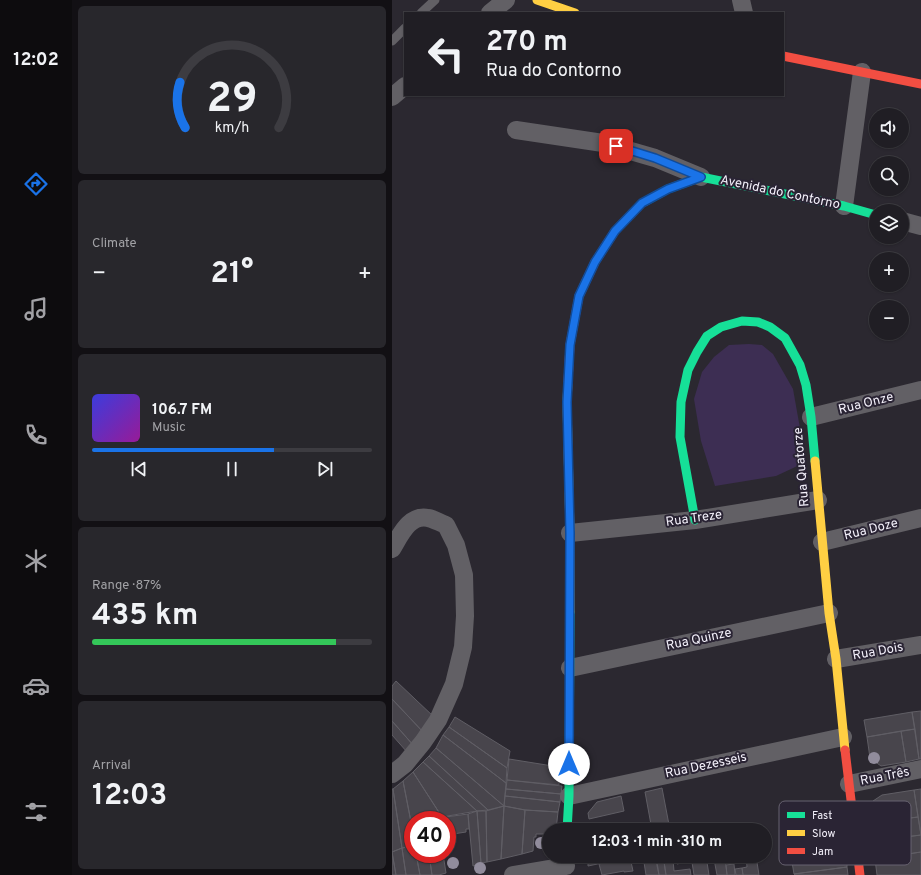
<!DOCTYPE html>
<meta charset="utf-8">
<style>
:root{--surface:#201e24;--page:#28272c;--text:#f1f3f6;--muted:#a2a2a6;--line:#3d3c41;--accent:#1a73e8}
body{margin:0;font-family:Overpass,sans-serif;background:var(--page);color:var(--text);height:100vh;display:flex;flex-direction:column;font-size:15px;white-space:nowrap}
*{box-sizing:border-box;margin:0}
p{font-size:13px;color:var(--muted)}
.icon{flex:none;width:22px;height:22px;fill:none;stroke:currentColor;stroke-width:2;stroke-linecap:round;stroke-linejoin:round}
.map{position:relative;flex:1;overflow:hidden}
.drawer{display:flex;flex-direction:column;gap:6px;padding:6px;background:#121014;width:320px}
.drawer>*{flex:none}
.guide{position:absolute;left:12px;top:12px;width:380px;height:84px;border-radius:0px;box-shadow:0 1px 3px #0004,0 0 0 1px var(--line);background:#201e24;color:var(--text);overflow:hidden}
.buttons{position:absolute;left:477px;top:108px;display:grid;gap:8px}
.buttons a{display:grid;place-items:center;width:40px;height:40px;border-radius:50%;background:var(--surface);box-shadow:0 1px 3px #0004,0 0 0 1px var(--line);font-size:20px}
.speed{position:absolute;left:12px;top:811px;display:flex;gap:8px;font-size:20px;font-weight:700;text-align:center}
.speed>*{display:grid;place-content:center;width:52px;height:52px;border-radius:50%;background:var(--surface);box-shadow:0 1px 3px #0004,0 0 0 1px var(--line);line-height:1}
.speed .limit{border:6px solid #d22;background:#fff;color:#111}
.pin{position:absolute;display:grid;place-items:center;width:34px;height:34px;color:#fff;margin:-17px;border-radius:8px;box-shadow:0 2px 6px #0006}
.me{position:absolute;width:44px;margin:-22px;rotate:0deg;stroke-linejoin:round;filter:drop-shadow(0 0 3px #0008)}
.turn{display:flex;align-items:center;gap:14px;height:84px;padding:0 16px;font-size:18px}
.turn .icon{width:52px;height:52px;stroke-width:2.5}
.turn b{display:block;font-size:28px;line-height:34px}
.big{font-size:30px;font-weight:700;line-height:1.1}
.drawer .card{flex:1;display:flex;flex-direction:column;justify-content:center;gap:6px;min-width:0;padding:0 14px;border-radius:6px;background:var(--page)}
.drawer .dial{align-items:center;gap:0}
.dial svg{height:104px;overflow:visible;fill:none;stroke:var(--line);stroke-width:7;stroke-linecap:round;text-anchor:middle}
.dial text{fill:var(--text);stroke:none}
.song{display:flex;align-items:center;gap:12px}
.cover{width:48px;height:48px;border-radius:6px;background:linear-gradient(135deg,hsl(240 70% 55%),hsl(300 70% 35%))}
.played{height:4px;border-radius:2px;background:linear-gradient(90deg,var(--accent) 65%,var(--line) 65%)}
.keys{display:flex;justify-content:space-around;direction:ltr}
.heat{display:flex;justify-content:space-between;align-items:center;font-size:22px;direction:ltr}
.charge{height:6px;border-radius:3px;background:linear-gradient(90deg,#34c759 87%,var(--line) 0)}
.trip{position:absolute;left:150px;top:823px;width:230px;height:40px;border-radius:20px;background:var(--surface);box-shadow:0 1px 3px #0004,0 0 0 1px var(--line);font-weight:700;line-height:40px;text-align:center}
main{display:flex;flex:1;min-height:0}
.tab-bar{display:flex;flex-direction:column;width:72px;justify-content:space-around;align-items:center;background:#0d0c0e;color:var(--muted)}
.tab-bar .icon{width:28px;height:28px}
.tab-bar .current{color:var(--accent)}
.tab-bar b{font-size:18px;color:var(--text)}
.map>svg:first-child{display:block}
</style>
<main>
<nav class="tab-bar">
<b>12:02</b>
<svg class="icon current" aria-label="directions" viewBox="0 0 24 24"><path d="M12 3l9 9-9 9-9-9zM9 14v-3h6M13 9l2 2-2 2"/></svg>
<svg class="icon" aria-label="music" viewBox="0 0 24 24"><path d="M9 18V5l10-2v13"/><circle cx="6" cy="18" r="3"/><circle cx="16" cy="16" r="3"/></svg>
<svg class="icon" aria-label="phone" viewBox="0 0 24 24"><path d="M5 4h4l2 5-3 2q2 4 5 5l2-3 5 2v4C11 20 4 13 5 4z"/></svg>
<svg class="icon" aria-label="climate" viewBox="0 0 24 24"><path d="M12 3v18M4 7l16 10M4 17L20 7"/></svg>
<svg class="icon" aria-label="car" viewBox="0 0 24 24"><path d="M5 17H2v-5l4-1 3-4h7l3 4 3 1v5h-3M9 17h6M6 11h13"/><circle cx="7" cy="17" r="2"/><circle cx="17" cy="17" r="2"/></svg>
<svg class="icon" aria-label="filters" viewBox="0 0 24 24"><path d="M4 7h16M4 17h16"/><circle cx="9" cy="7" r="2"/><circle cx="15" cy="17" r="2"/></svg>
</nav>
<section class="drawer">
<div class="card dial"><svg viewBox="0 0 100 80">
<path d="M14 69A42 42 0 1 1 86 69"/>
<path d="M14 69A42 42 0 0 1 10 34" stroke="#1a73e8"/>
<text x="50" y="56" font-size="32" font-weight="700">29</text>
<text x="50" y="72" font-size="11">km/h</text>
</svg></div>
<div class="card"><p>Climate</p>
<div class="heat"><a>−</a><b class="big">21°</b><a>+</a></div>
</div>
<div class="card">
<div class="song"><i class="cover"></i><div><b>106.7 FM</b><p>Music</p></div></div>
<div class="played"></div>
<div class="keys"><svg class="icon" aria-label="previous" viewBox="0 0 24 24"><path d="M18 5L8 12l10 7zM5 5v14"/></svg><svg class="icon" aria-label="pause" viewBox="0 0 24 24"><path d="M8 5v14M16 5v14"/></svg><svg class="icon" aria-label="next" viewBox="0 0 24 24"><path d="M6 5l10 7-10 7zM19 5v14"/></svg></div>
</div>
<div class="card"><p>Range · 87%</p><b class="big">435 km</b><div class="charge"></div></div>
<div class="card"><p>Arrival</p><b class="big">12:03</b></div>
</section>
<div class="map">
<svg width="529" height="875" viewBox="0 0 529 875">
<rect width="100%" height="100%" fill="#2b2830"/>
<!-- green -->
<path fill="#3d2e53" d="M357,344L370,345L381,354L401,389L414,462L384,476L323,486L309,441L302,399L310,372L322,357L337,345Z"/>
<!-- building -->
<path fill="#48454c" stroke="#605e65" d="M4,681L42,717L32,733L0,699V686Z
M0,699L32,733L22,746L0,721Z
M529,711V759H527L520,712Z
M520,712L523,729L475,737L472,720Z
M63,717L118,751L115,768L57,727Z
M0,721L22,746L15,752L0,735Z
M57,727L115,768L114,783L51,735Z
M523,729L527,759L514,762L509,731Z
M509,731L514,762L489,766L478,758L475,737Z
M51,735L114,783L112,806L44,748Z
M44,748L112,806L96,810L37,756Z
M37,756L96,810L85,811L31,762Z
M117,759L167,767V785L115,780Z
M31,762L85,811L50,817L21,772Z
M21,772L50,817L21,820V821L19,822L11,781Z
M115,780L170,786L169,794L114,789Z
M11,781L21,832V846L10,848L1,789Z
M270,788L278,830H260L253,792Z
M0,789H1L10,848L0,852Z
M114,789L169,794L168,802L113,796Z
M529,789V835L522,790Z
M522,790L526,817L480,823L478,808L481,801L490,795Z
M113,796L168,802L166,812L133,810L112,806Z
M229,796L232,811L197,819L196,813L205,802Z
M112,806L109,859L95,862L94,811Z
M112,806L133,810L130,854L109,859Z
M133,810L166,812L164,830H157V834H144V837H142L141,851L130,854Z
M85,811L89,864L81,866L76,814Z
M85,811H94L95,862L89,863Z
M76,814L77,829H74V832L61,834L60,826L55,827V820H46V818Z
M526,817L529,835L482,841L480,823Z
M258,825L259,830H230Z
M226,826L227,830H205Z
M529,835V852L483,859L482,841Z
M21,846V854H24L28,875H14L10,848Z
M10,848L14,875H4L0,852Z
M0,851V852L4,875H0Z
M529,852V875H485L483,859Z
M24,854H37L40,875H28Z
M37,854H51L54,873L47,875H40Z
M455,854V867L402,874L400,862Z
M196,856H243L196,866Z
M251,856H263L267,875H254Z
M264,856H271L274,875H267Z
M284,856H297L298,861L285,864Z
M299,856H314L317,875H302Z
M354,856H364L367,875H351L350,868L355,867Z
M238,857L241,871L232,872V871L210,875L207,864Z
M333,858L335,875H325L322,859Z
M281,860L282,871L298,869L299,875H274L272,861Z
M342,864L343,875H335L334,865Z
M455,867L456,875H403L402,874Z
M350,868L351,875H344L343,869Z"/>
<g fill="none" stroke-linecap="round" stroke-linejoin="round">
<!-- lane -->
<path stroke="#626065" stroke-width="9" d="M29,13L43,0
M0,41L13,28"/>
<!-- street -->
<path stroke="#626065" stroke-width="18" d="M349,0L352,13
M98,13L114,0
M0,97L13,86
M124,130L211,143L263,158L309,177
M452,206L470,72
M510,221L529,226
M419,417L529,390
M178,533L303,520L426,500
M430,542L529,518
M0,549C8,536 17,514 36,518C42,519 48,523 54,525L64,545L72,575L73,616L71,647L62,684L46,720L31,742L13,764L0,774
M444,659L529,645
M178,668L437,613
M457,784L529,769
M177,796L451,737
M121,875L174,866"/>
<!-- fast -->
<path stroke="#16e098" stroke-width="9" d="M254,201L276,189L309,177L452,206L484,215
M303,520L288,437L289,402L296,370L305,352L315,336L329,327L350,321L366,322L378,327L393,338L408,365L414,385L419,417L423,461
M175,830L177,796L178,612"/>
<!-- slow -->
<path stroke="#ffcf43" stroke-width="9" d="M145,0L183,13
M176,382L175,402L178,533V612
M423,461L437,613L444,659L453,750"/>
<!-- jam -->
<path stroke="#f24e42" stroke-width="9" d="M391,56L529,84
M176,382L178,345L187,296L203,262L223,231L250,203L254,201
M453,750L468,875"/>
</g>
<!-- trees -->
<g fill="#918c9c">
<circle cx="482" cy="758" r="6"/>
<circle cx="149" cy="843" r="6"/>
<circle cx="61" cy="863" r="6"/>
<circle cx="88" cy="868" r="6"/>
</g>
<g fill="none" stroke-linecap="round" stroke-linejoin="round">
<defs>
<path id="route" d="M177,764L178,533L175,402L178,345L187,296L203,262L223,231L250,203L276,189L309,177L263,158L224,146"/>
</defs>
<!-- route casing -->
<use href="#route" stroke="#114b97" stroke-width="10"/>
<!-- route -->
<use href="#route" stroke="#1a73e8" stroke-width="7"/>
</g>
<g text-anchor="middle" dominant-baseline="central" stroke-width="4" stroke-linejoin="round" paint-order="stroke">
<!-- street labels -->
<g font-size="13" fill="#f4f1fb" stroke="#2a2434">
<text transform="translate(388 193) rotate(12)">Avenida do Contorno</text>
<text transform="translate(474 404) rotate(-14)">Rua Onze</text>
<text transform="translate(410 467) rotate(-95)">Rua Quatorze</text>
<text transform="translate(302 519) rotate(-8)">Rua Treze</text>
<text transform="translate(479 530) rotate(-14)">Rua Doze</text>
<text transform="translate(307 640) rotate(-12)">Rua Quinze</text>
<text transform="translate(486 652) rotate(-10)">Rua Dois</text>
<text transform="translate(314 766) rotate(-12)">Rua Dezesseis</text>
<text transform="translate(493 777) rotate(-11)">Rua Três</text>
</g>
</g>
<!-- legend -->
<rect x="387" y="801" width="132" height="64" rx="6" fill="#2a2434" stroke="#676270" stroke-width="1"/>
<rect x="395" y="812" width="18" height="6" fill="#16e098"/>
<rect x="395" y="830" width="18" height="6" fill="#ffcf43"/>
<rect x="395" y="848" width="18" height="6" fill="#f24e42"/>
<g font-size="11" fill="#f4f1fb">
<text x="420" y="819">Fast</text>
<text x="420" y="837">Slow</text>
<text x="420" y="855">Jam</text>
</g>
</svg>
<div class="buttons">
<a><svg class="icon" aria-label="sound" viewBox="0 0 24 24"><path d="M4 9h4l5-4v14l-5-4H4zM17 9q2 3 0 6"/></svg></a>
<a><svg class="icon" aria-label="search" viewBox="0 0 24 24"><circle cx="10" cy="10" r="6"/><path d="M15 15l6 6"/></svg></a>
<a><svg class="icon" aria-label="layers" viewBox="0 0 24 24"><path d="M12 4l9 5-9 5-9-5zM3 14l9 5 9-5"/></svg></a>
<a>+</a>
<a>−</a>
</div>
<div class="speed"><div class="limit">40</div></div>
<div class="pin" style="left:224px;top:146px;background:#d93025"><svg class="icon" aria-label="arrive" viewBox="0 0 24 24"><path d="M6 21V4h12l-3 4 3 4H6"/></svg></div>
<svg class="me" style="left:177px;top:764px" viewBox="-20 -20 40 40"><circle r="19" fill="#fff"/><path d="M0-13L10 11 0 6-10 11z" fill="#1a73e8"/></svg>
<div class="trip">12:03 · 1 min · 310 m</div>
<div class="guide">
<div class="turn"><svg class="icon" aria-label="left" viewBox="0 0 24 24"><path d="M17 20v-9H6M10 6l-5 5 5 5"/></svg><div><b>270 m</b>Rua do Contorno</div></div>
</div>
</div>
</main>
